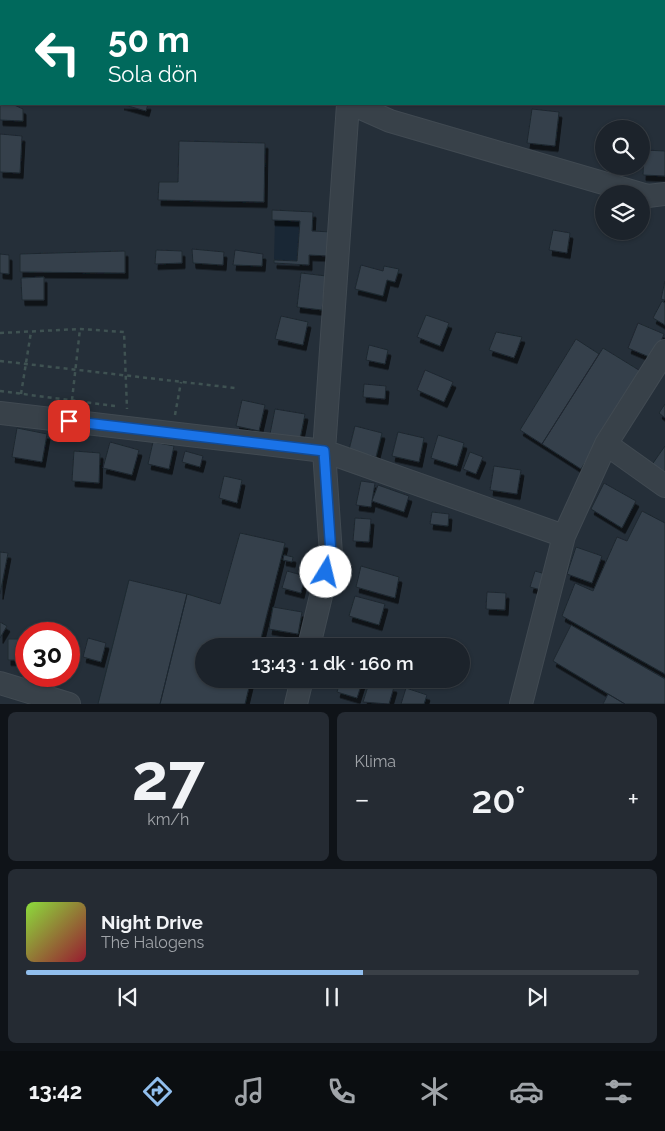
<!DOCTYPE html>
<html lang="tr">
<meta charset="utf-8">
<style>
:root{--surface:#1c232b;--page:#252b33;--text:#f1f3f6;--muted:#a0a4a9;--line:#3a4047;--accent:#91beed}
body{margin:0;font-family:Raleway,sans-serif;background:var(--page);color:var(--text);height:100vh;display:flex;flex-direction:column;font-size:19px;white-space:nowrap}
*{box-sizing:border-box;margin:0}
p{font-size:16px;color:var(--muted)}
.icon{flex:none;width:28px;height:28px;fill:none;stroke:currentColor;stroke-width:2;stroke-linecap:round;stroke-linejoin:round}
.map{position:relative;height:704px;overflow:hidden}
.side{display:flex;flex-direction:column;gap:8px;padding:8px;background:#0f1318;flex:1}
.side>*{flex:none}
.hud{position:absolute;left:0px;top:0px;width:665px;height:105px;box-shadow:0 1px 4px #0004,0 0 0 1px var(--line);background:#00695c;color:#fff;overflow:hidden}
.controls{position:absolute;left:595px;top:120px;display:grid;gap:10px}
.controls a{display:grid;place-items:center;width:55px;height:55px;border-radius:50%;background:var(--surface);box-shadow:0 1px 4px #0004,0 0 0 1px var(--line);font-size:25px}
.speed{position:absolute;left:15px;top:622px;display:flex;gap:10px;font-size:25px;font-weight:700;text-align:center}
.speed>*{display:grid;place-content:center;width:65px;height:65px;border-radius:50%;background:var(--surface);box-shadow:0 1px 4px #0004,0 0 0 1px var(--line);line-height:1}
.speed .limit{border:8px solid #d22;background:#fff;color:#111}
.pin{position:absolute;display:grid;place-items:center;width:42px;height:42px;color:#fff;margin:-21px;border-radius:10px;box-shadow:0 2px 8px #0006}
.me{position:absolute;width:55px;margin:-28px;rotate:9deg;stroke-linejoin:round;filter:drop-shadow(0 0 4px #0008)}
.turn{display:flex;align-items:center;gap:18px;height:105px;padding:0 25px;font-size:22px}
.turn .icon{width:65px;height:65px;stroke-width:2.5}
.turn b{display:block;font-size:35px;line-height:42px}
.big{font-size:38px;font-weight:600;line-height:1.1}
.side .widget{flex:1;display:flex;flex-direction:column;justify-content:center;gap:8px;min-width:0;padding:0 18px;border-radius:8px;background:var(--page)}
.side .dial{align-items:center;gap:0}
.dial b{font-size:65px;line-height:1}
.song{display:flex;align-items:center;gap:15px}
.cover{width:60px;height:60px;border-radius:8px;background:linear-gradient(135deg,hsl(90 70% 55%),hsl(350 70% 35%))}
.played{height:5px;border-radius:2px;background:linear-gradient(90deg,var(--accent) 55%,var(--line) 55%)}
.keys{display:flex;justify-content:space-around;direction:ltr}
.heat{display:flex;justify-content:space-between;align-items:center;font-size:28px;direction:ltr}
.side .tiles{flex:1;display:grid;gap:8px;grid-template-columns:1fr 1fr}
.widget:last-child{grid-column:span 2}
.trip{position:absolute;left:195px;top:638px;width:275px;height:50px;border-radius:25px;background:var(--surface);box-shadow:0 1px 4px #0004,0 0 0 1px var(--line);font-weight:600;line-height:50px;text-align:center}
.tabs{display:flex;height:80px;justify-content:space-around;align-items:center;background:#0b0e11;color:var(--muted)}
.tabs .icon{width:35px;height:35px}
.tabs .on{color:var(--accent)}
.tabs b{font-size:22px;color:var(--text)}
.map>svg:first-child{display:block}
</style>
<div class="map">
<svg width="665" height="704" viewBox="0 0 665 704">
<defs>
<filter id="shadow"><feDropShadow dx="3" dy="5.5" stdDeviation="0" flood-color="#0009"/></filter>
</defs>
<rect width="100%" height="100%" fill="#252f39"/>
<!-- water -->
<path fill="#192735" d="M275,220L300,221L297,261L274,260Z"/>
<!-- building -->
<path fill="#34414c" stroke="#1f2830" filter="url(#shadow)" d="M139,0H190L138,1Z
M379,0H412L379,1Z
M0,72L1,104H12L23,109V121L0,120Z
M121,104H148L146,111Z
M532,109L559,112L555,146L527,143Z
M0,134L22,136L20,173L0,172Z
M179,141L265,143L264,202L158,200L159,182H178Z
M644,150L665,151V176L643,175Z
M272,210L313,212L312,231L331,232L329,256L309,255V265L274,263V260L297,261L300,221L272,220Z
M553,230L570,233L567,253L549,250Z
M192,249L224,252L223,265L193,263Z
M156,250L182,251V263L155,264Z
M235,250L263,254L262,266L233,265Z
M125,251V273L20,272V254Z
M0,254L9,255V274L0,273Z
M361,265L383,271L384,266L399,269L395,282L387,280L383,296L355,289Z
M301,273L326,276L322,310L297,307Z
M44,277V300H22L21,278Z
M665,281V300L661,299Z
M662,301L665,303V325L653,318Z
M426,315L449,323L440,346L417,337Z
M281,316L308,322L303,345L275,339Z
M638,323L664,334L654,359L628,348Z
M496,332L522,337L514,358L489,350Z
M576,339L599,354L542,444L520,430Z
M369,345L388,350L385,364L366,360Z
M603,348L642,372L581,469L542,444Z
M425,370L453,382L444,402L417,390Z
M364,384L386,386L385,399L363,397Z
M242,400L265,405L259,431L236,426Z
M665,404V418L659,413Z
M275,409L305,414L300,439L270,434Z
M355,426L382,433L376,457L349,450Z
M17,428L47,434L42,462L12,457Z
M398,432L424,438L419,462L392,456Z
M438,435L464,443L457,466L431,458Z
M110,442L139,450L132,475L103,468Z
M153,442L174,446L169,469L148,464Z
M665,446V476L651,466Z
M74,451L100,453L99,483L72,481Z
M185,451L203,456L200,467L182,462Z
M470,452L483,457L476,474L463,469Z
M494,466L521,470L517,494L490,490Z
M224,476L242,480L237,503L219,498Z
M361,481L375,483L371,507L356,505Z
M604,483L636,501L622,528L591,509Z
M378,485L409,496L404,512L372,501Z
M642,511L665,523V674L562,616L575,583L593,591L617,537L627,541Z
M432,512L449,514L448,526L430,524Z
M355,518L371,519L369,542L353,541Z
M240,533L285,543L259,646H204V679H251L245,704H160L187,594L220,604Z
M576,547L602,556L592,583L567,574Z
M0,552L8,553L0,594Z
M284,555L293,557L292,562L283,560Z
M361,566L399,577L395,598L356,587Z
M287,571L305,576L301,593L282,588Z
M535,571L549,575L545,591L530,587Z
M129,580L187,594L160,704H98Z
M487,592L506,593L505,610L486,609Z
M355,596L385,604L379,625L349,616Z
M273,607L302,612L298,634L269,629Z
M0,622L7,626L0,638Z
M571,625L665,679V704H625L553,661Z
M88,638L106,643L101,662L83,657Z
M8,639H26V660H8Z
M341,679H363L357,698L337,692Z
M370,680L394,687L389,704L363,702Z
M406,688L427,695L424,704H401Z
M608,694L625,704H603Z"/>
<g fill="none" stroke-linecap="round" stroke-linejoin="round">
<defs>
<path id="minor" d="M364,1V0
M0,11L1,12
M357,104L363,109L390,121L641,194
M641,194L648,196L665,194
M0,413L324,451L564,536
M606,444L665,486
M309,646L331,554L324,451L348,104
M0,683L69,704
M296,704L302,679
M521,704L564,536L606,444L665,351"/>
</defs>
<!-- minor casing -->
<use href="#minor" stroke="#414a52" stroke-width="24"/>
<!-- path -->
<path stroke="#3f5252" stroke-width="2.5" stroke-dasharray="4 4" stroke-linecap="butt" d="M0,333L80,329L124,332L127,409
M0,361L235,388
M0,391L115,406
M21,394L31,332
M72,400L80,329
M175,415L181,382"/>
<!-- minor -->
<use href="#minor" stroke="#384149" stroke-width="22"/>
</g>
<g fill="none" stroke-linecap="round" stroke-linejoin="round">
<defs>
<path id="route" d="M69,421L324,451L331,554L326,572"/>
</defs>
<!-- route casing -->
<use href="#route" stroke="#114b97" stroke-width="12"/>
<!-- route -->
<use href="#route" stroke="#1a73e8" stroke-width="9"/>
</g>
</svg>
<div class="controls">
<a><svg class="icon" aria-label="search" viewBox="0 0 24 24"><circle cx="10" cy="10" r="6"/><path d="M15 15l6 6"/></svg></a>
<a><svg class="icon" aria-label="layers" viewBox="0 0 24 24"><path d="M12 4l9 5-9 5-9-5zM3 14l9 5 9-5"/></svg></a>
</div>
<div class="speed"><div class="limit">30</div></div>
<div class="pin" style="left:69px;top:421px;background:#d93025"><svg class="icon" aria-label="arrive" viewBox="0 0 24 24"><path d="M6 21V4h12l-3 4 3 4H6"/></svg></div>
<svg class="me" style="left:326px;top:572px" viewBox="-20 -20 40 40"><circle r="19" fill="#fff"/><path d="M0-13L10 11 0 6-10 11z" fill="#1a73e8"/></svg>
<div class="trip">13:43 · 1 dk · 160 m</div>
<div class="hud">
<div class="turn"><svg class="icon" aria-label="left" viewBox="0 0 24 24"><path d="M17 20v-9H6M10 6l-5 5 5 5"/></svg><div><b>50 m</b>Sola dön</div></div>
</div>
</div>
<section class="side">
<div class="tiles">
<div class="widget dial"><b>27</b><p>km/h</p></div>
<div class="widget"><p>Klima</p>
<div class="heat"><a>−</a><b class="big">20°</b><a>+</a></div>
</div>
<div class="widget">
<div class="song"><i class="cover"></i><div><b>Night Drive</b><p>The Halogens</p></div></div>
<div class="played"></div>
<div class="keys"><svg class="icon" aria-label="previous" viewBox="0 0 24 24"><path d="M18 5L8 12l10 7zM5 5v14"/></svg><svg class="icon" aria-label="pause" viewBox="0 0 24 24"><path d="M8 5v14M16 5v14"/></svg><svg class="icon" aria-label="next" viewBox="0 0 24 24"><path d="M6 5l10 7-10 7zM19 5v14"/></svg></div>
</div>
</div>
</section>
<nav class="tabs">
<b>13:42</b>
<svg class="icon on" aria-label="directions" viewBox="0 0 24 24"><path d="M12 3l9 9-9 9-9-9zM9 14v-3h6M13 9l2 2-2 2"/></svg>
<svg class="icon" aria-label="music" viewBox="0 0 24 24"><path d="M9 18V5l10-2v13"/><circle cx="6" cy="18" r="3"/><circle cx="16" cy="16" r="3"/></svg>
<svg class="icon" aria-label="phone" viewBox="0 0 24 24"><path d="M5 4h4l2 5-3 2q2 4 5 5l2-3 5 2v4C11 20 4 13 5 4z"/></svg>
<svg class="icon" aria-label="climate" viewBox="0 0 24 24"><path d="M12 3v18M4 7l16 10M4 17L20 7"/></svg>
<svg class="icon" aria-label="car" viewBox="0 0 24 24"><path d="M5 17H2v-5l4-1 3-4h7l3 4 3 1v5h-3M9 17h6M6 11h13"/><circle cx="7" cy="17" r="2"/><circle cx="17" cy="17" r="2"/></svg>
<svg class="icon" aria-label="filters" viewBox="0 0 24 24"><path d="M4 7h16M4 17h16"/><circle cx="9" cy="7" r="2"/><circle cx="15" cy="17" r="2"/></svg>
</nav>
